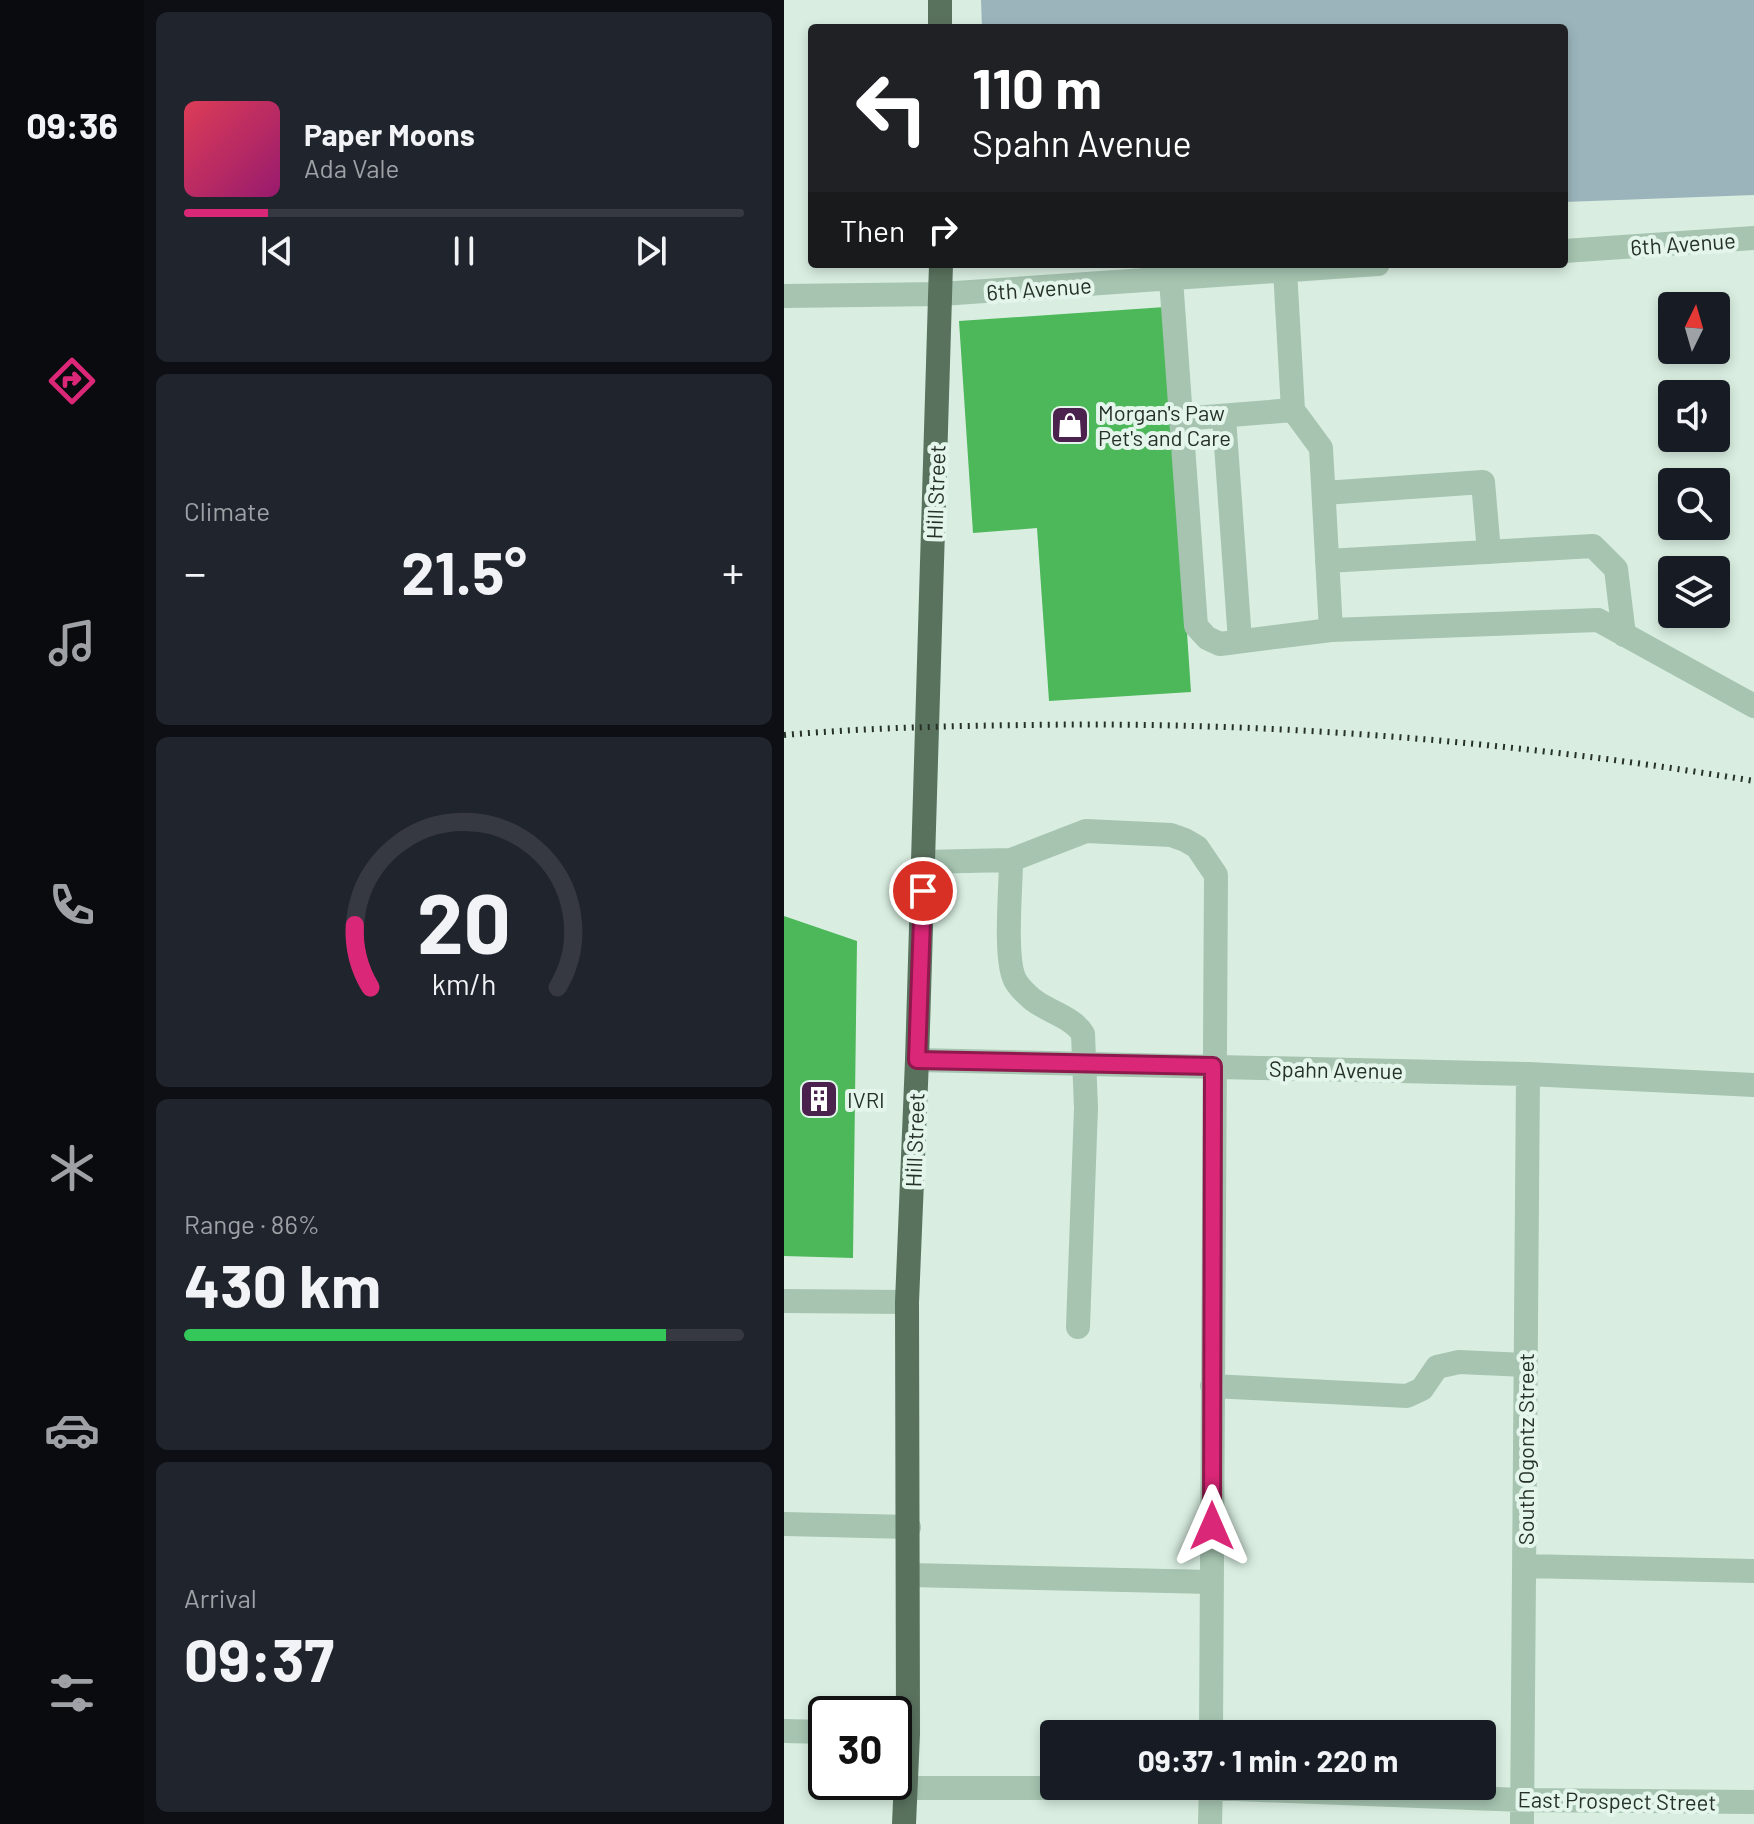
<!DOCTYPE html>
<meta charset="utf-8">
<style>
:root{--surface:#171b24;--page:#20242c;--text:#f1f3f6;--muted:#9ea1a6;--line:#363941;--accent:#db2777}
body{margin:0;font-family:Barlow,sans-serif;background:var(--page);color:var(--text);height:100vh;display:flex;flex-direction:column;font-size:30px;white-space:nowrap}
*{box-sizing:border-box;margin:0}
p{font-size:26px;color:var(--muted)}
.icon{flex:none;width:44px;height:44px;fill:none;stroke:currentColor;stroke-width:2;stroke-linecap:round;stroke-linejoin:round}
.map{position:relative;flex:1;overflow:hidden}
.drawer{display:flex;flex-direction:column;gap:12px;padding:12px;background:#0d0f14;width:640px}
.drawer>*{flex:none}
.guide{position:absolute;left:24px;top:24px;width:760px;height:244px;border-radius:8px;box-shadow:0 4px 12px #0003;background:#202124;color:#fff;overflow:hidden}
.needle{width:52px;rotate:5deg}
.fabs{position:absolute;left:874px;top:292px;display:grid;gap:16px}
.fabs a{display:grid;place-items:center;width:72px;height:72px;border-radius:8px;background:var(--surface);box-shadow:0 4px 12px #0003;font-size:40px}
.speed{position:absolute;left:24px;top:1696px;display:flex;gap:16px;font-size:40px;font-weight:700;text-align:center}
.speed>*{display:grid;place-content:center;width:104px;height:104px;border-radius:50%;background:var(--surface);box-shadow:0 4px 12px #0003;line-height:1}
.speed .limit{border:4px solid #111;border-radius:12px;background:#fff;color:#111}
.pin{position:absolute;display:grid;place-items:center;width:68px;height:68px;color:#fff;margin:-34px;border:4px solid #fff;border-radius:50%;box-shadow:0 2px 8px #0007}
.me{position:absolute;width:88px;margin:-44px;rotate:0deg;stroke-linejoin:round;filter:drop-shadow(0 0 6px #0008)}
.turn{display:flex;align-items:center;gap:28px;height:168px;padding:0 32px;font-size:36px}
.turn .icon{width:104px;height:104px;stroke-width:2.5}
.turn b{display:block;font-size:56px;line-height:68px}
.then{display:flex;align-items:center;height:76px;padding:0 32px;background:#0003;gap:16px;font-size:30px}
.big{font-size:60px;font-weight:700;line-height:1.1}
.drawer .widget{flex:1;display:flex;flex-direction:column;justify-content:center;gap:12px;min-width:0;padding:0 28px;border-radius:12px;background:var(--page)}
.drawer .dial{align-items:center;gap:0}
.dial svg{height:208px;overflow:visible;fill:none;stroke:var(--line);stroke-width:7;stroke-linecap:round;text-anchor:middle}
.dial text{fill:var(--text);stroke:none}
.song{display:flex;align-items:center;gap:24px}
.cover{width:96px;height:96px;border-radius:12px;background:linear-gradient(135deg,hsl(350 70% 55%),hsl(320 70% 35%))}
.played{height:8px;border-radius:4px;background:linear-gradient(90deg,var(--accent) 15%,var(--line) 15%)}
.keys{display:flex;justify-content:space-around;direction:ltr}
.heat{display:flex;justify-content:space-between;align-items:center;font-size:44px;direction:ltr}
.charge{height:12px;border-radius:6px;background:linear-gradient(90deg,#34c759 86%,var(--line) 0)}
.trip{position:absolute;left:256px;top:1720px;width:456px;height:80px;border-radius:8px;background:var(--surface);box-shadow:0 4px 12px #0003;font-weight:700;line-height:80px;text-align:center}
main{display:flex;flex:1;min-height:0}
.tab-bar{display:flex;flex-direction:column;width:144px;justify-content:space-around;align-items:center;background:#090b0e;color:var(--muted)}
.tab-bar .icon{width:56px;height:56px}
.tab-bar .current{color:var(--accent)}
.tab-bar b{font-size:36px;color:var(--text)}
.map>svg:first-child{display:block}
</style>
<main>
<nav class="tab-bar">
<b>09:36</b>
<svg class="icon current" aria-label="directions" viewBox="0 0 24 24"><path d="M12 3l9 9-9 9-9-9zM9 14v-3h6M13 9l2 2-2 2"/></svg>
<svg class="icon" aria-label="music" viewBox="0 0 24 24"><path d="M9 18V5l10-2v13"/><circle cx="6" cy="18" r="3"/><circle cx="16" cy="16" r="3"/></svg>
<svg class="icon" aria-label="phone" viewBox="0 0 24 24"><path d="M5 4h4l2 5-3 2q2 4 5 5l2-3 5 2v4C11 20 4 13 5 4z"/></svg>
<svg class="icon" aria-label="climate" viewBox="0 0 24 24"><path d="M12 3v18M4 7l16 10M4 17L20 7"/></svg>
<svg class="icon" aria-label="car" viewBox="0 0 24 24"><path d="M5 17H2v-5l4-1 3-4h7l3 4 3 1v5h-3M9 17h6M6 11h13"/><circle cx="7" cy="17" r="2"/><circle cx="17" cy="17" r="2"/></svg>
<svg class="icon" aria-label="filters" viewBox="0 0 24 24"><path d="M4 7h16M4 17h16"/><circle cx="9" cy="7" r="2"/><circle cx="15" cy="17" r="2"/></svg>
</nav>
<section class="drawer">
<div class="widget">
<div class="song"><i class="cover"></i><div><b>Paper Moons</b><p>Ada Vale</p></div></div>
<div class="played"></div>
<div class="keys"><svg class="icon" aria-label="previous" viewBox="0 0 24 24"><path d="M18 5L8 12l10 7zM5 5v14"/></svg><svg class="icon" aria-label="pause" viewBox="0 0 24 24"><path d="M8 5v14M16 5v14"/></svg><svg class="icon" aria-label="next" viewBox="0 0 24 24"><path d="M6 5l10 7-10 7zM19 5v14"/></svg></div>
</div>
<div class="widget"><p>Climate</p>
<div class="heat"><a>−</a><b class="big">21.5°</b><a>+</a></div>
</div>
<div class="widget dial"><svg viewBox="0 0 100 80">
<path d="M14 69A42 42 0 1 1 86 69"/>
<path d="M14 69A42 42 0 0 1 8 45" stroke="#db2777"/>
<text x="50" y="56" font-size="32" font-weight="700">20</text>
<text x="50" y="72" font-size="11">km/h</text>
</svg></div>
<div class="widget"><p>Range · 86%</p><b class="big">430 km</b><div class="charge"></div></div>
<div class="widget"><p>Arrival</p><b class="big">09:37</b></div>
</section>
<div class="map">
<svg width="970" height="1824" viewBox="0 0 970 1824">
<rect width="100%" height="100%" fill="#d9eee1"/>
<!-- green -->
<path fill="#9bb4bb" d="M197,0H970V195L780,202V28H198Z"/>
<!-- building -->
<path fill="#4db85a" d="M381,307L407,692L265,701L253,528L189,533L175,321Z
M0,916L73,941L69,1258L0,1256Z"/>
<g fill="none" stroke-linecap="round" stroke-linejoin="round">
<!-- minor -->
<path stroke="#a6c4b0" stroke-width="24" d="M780,251L970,238
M387,279L412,626L423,638L436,644L547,630
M0,296L157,294L594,264
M509,410L537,448L547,630L814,620L970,706
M440,417L456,641
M397,419L509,410L501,270
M540,493L699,482L705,552
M543,561L809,546L832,569L840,635
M227,860C227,888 220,958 231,980C235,987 242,994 248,999C264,1012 289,1017 299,1034L302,1108L294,1327
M139,862L227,860L302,831L387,835L401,840L413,847L432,875L427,1734
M133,1060L744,1074L970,1085
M0,1301L123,1302
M428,1386L623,1396L638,1389L653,1367L675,1362L742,1365
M0,1524L125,1527
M740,1566L970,1571
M125,1575L427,1582
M0,1731L42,1732
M120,1788H426L738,1800L970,1802
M426,1824L427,1786
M738,1824L744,1074"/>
<!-- major -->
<path stroke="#59725e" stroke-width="24" d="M156,0V28
M120,1824L124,1734L123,1302L133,1060L157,264"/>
<!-- rail -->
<path stroke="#263128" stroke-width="6" stroke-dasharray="2 6" stroke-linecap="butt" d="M0,735C80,728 161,726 242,725C486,721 729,741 970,781"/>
</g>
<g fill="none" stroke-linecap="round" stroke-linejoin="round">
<defs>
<path id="route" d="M139,891L133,1060L429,1066L428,1526"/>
</defs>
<!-- route casing -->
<use href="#route" stroke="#8e194d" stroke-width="20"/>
<!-- route -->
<use href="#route" stroke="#db2777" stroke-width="14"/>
</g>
<!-- icons -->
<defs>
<symbol id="shop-square" viewBox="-11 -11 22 22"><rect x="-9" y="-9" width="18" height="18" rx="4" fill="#4b214e" stroke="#e4f6ec"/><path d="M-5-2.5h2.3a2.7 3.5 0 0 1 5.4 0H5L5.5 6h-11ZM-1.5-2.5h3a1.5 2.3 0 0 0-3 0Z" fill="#fff"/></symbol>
<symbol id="building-square" viewBox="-11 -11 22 22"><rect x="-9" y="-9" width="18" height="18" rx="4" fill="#4b214e" stroke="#e4f6ec"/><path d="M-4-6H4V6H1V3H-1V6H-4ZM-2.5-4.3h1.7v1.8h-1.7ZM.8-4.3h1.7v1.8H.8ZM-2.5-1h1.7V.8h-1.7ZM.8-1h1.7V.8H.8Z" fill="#fff"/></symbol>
</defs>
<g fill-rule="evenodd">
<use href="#shop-square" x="264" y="403" width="44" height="44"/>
<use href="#building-square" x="13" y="1077" width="44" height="44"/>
</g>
<g text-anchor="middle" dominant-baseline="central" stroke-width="8" stroke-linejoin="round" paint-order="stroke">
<!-- street labels -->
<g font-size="22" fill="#263128" stroke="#e4f6ec">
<text transform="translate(899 243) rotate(-4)">6th Avenue</text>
<text transform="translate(255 288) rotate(-4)">6th Avenue</text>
<text transform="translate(151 492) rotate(-88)">Hill Street</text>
<text transform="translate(552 1069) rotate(1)">Spahn Avenue</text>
<text transform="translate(130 1140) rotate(-88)">Hill Street</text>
<text transform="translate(741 1449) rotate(-90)">South Ogontz Street</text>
<text transform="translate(833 1800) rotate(1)">East Prospect Street</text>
</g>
<!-- poi labels -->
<g font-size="22" fill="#263128" stroke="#e4f6ec" text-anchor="start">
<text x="314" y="412">Morgan's Paw<tspan x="314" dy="25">Pet's and Care</tspan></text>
<text x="63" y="1099">IVRI</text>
</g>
</g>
</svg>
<div class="fabs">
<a><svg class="needle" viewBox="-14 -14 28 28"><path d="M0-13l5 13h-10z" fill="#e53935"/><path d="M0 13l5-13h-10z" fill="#9ea1a6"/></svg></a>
<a><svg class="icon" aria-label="sound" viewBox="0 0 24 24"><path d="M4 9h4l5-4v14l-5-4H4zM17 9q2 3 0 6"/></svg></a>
<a><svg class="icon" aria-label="search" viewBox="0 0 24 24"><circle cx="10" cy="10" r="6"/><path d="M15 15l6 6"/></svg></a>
<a><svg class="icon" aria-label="layers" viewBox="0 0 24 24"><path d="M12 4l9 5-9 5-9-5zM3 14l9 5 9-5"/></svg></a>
</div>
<div class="speed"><div class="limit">30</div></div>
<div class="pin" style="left:139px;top:891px;background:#d93025"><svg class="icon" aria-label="arrive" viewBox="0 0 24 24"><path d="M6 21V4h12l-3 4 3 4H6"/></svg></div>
<svg class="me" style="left:428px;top:1526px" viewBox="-20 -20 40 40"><path d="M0-17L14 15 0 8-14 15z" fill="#db2777" stroke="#fff" stroke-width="4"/></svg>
<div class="trip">09:37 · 1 min · 220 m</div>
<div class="guide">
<div class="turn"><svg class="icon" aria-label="left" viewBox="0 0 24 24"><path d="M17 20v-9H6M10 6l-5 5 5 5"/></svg><div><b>110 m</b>Spahn Avenue</div></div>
<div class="then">Then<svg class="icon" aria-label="right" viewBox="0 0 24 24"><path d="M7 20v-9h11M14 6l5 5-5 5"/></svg></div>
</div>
</div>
</main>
